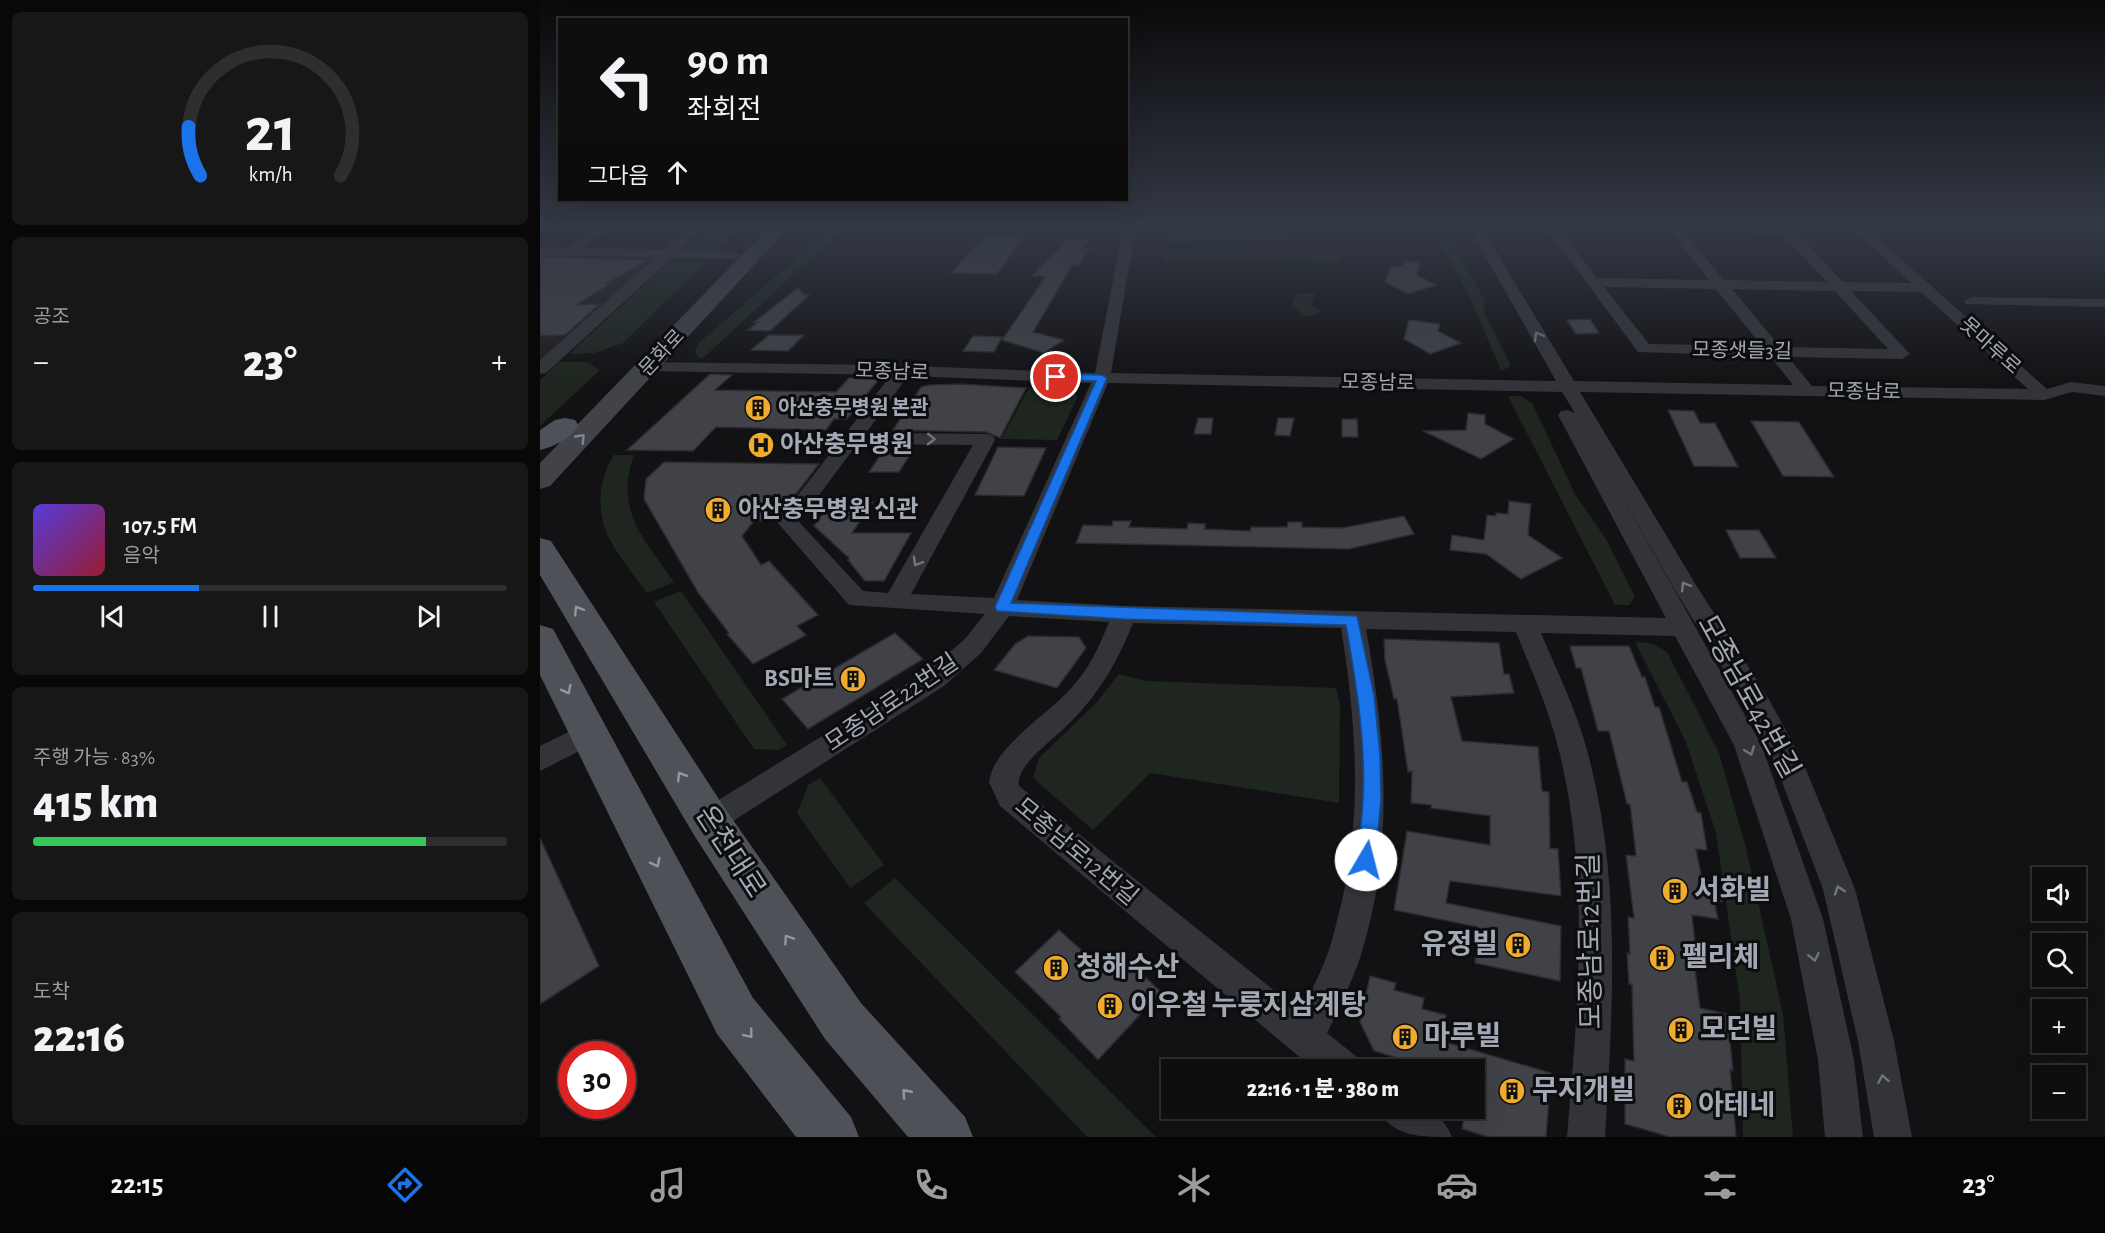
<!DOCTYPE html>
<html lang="ko">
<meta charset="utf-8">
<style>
:root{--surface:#0e0e0f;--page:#171718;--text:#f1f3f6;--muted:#9b9c9e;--line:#2e2e2f;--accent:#1a73e8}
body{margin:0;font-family:"Alegreya Sans","Noto Sans KR",sans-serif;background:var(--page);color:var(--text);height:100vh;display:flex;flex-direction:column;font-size:22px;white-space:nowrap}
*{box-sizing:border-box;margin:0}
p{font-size:20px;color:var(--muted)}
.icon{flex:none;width:33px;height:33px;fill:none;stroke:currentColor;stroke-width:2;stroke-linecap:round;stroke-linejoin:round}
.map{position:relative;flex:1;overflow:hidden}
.side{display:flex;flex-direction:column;gap:12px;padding:12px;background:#080808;width:540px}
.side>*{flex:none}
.hud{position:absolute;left:18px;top:18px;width:570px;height:183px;border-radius:0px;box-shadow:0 6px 24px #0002,0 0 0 2px var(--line);background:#0e0e0f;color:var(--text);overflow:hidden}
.tools{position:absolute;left:1492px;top:867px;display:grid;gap:12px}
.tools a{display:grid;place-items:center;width:54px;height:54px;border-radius:0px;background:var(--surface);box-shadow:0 6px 24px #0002,0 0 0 2px var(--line);font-size:30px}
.speed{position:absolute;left:18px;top:1041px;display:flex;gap:12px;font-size:30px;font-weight:700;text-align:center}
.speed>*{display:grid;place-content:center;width:78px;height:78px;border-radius:50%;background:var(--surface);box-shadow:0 6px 24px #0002,0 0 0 2px var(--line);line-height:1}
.speed .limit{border:9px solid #d22;background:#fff;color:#111}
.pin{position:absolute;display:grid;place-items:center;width:51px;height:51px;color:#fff;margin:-26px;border:3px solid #fff;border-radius:50%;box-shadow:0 2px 6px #0007}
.me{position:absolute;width:66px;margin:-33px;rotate:8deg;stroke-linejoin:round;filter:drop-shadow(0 0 4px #0008)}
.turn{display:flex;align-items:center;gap:21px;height:126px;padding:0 30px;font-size:27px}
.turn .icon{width:78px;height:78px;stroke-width:2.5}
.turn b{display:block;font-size:42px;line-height:51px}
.then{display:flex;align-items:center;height:57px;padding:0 30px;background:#0003;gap:12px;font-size:22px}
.big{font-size:45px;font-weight:800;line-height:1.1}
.side .widget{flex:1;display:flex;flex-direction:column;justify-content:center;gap:9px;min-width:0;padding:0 21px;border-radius:9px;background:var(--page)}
.side .dial{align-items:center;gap:0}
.dial svg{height:156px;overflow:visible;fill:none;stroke:var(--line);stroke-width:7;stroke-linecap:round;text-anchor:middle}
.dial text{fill:var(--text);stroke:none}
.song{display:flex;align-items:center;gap:18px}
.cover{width:72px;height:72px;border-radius:9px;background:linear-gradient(135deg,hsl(250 70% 55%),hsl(350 70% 35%))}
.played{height:6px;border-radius:3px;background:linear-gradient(90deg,var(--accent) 35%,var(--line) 35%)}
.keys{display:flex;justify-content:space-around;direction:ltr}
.heat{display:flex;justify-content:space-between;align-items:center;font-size:33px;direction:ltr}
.charge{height:9px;border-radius:4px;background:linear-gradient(90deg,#34c759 83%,var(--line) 0)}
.trip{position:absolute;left:621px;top:1059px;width:324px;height:60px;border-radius:0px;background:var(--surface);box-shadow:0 6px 24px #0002,0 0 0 2px var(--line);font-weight:800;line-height:60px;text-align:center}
.tabs{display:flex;height:96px;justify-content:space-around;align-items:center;background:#060606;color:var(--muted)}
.tabs .icon{width:42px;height:42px}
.tabs .active{color:var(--accent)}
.tabs b{font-size:27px;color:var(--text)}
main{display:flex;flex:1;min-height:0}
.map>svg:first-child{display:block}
</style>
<main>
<section class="side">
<div class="widget dial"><svg viewBox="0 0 100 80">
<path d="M14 69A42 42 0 1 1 86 69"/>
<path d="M14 69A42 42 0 0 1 8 44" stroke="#1a73e8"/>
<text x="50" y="56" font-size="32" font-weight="700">21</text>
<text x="50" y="72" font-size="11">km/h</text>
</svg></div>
<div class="widget"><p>공조</p>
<div class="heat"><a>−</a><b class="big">23°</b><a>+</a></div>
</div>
<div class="widget">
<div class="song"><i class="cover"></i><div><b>107.5 FM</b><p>음악</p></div></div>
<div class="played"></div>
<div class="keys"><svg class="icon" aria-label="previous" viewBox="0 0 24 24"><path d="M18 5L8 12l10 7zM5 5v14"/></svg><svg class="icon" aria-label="pause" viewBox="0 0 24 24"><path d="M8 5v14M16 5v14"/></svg><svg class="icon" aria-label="next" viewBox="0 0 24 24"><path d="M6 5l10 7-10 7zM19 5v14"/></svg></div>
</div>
<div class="widget"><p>주행 가능 · 83%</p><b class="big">415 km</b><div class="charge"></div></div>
<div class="widget"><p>도착</p><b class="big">22:16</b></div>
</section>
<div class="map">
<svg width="1565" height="1137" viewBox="0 0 1565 1137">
<rect width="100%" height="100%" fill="#121214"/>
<!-- built -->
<path fill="#1e1e21" d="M0,253L116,256L29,337L0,360Z"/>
<!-- green -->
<path fill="#1e261f" d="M173,225H204L177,250L147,251L146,249Z
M295,225H307L162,359L158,357L155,352L159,343Z
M891,225H899L913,252L922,260L945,301L943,310L971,366L961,371L932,301Z
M628,232L755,234L753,240L654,239L653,241H625Z
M626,254L800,255V261L623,260Z
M130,261H167L83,343L54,353L29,354Z
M757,293H774L772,305L782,311L766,317L752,305Z
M19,362H46L60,370L0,426V380Z
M489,388L530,389L538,396L517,440L461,439Z
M968,396H981L992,403L1036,496L1066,539L1095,597L1089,605H1075Z
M74,455H94C74,510 104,539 134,582L107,593C95,575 73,551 66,531C56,506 60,476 74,455Z
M141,591L247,745L238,750L214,749L114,602Z
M1095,642L1111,643L1127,652L1179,753L1206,848L1243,1014L1253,1137H1203L1200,1000L1176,833L1146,742Z
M579,674L607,681L796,688L800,705L799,803L610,773L553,830L493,778L499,758L556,703Z
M280,778L344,865L310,888L257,813L268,785Z
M355,878L616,1137H547L324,903Z"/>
<!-- building -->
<path fill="#414247" stroke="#2c2c30" stroke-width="1.5" d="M445,235L484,236L457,274L411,273Z
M528,239H549L543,249H549L539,265H532L493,332L524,340L504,353L462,340L506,276H492Z
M0,257L78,259L108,260L67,283H72L36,305L60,304L25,335L0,336Z
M865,261L880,262L877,275L896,285L868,294L845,282L850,267L863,266Z
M258,288L264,295H269L230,331L208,330L218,322H214Z
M1050,319L1059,333L1036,334L1027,320Z
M869,320L900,324L898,331L921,343L890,354L864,339Z
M229,335H264L248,351L211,350Z
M433,336L462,337L454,352L423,351Z
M170,374L192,375L175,390L296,392L309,378H340L307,419H294L286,430L176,427L153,451L87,450Z
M420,384L486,388L460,438L446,432L353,430L381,387L389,385Z
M1128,410L1154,411L1160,423H1175L1198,467L1154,466Z
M928,413L945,415V424L974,439L941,459L883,431L926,430Z
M658,418H673L671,434H654Z
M738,418H754L750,436L735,435Z
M802,419H817L818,437H802Z
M1211,421L1259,422L1294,477L1243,476Z
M458,447L506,448L484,496L435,495Z
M341,454L370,455L359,472H329Z
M124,462L279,464L235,521H214L202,536L221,565L229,561L278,615L257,626L266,635L213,664L187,634L189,633L159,594L104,499L106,479Z
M292,501L333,502L312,533H371L344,581H325L308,560L309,558L274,526Z
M969,501L991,504L988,535L1022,558L981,579L946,554L910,550L912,535L944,540L947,515L956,516V513L968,514Z
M864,516L874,534L809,549L536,543L543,525L572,526L573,521H591L589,527L647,529L648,523L665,524V529L710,531L711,527H747L748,522H762V527L802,528Z
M1186,530H1219L1236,558H1200Z
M355,633L383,659L268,729L242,699Z
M488,636L539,637L546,648L517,688L454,670L475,644Z
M844,639L959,643L964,674H969L974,693L911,697L922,741L998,747L1002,791L1009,792L1010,848L1018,849L1021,896L910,881L906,903L1021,926L1020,981L935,963L938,927L854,910L867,831L950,845V816L891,808V805L871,803L872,771L868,772L857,699H854L845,660Z
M1030,646H1089L1102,677H1105L1115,707H1119L1142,782H1147L1157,812L1161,813L1167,850L1156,849L1162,880L1178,882L1182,902L1174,900L1178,919L1152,915L1157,962L1154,961L1160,1008L1187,1014L1193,1070L1190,1069L1196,1137H1130L1085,1124V1059L1094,1061L1092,984H1089L1087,953L1090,954L1088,917L1094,918L1086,855L1096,856L1090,804H1087L1069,731H1058L1041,668H1036Z
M0,838L59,966L0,1004Z
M519,930L566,972L582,955L621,992L558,1060L519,1019L521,1017L475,972Z
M830,976L856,983L854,990L884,998L882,1009L906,1015L902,1041L1011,1073L1006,1137H948L922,1129L925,1108H934V1070H896L834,1051L820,1022Z"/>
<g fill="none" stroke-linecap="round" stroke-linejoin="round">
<!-- street -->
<path fill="#333439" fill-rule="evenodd" d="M58,225H72L45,248L125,250L152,225H166L140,250L194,251L201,255L194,259L132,258L6,373L0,374V360L116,257L0,255V247L28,248Z
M584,225H596L571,373L1016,381L928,225H940L1034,381L1253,385L1230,356L1098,352L1004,225H1017L1057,278L1169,280L1130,230L1059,229L1053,225H1244L1250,226L1303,282L1371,283L1309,225H1323L1507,389L1531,382L1565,386V396L1532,392L1504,400L1040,392L1156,585L1227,696L1262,760L1315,889L1354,1041L1372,1137H1334L1318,1041L1283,889L1234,761L1208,709L1135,590L1058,454L1221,744L1283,919L1314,1060L1323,1137H1285L1278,1060L1251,919L1194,745L1135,636L1001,633C1016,669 1034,705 1045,743C1082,871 1073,1005 1065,1137H1027C1038,1006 1051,872 1017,743C1007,705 991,669 976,632L826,629C846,739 855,849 820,958C811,984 799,1009 787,1033L817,1057L822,1070H775L460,806L449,782C453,746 511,713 533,686C550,667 560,645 569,622L469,616L441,653L404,686L179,830L169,834L159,830L154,821L159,812L386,672L424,640L445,614L309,605L237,522L351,375L109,371L101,366L103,362L343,365L555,373ZM1143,231L1241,233L1287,282L1184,280ZM1064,287L1176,289L1222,346L1109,344ZM1192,289L1295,291L1348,349L1240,347ZM1311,291L1381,292L1488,389L1272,386L1248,357L1362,359L1370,354ZM368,376L551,383L454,598L371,594L455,440L453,436L446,434L326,433ZM568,383L1022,392L1035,413L1027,410L1021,411L1018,415L1126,618L584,606L477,600ZM317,444L433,445L348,593L323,591L259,522ZM593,623L801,628C816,721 823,812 801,905C796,923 793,941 786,958C779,977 769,994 761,1012L479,786C475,768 507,744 519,733C554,702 576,666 593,623Z
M1431,297L1565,299V307L1426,304L1424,301Z
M49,722L59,725L63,733L59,741L0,771V746Z
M837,1108C871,1108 897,1100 912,1137C879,1137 852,1137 837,1108Z"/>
<!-- secondary -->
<path fill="#414349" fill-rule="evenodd" d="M231,225H251L10,486L0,489V463Z"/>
<!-- primary -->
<path fill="#4f5158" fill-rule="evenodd" d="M25,418L35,420L39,426C30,438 14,447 0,450V430L15,420Z
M0,538L11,541L184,807L321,1003L425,1117L433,1137H368L285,1039L154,835L0,575Z
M0,625L13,629L213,998L311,1117L319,1137H256L177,1034L0,675Z"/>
</g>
<!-- one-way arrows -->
<defs><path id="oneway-chevron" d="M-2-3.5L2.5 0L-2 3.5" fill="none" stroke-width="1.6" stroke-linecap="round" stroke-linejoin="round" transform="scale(1.5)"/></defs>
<g stroke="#71747d">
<use href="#oneway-chevron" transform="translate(998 336) rotate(-120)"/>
<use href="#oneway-chevron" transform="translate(391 439) rotate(1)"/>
<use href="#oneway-chevron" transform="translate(377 562) rotate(120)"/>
<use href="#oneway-chevron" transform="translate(1145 586) rotate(-121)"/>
<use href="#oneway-chevron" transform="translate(1210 751) rotate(69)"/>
<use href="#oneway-chevron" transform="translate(1299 890) rotate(-108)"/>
<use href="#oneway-chevron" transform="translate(1274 957) rotate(78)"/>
<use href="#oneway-chevron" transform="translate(1343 1079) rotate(-100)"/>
</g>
<use stroke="#81858f" href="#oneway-chevron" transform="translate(41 438) rotate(-46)"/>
<g stroke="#9297a2">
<use href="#oneway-chevron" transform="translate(38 610) rotate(-122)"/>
<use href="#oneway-chevron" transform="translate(27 690) rotate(63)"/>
<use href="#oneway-chevron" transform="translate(141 776) rotate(-122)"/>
<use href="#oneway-chevron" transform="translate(116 863) rotate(63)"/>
<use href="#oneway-chevron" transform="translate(248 939) rotate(-124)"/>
<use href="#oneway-chevron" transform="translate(209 1034) rotate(51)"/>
<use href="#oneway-chevron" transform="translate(366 1093) rotate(-132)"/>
</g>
<!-- sky -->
<linearGradient id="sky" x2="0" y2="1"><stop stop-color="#0a0a0b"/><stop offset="0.59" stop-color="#333945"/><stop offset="1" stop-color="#333945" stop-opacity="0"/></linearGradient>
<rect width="1565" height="384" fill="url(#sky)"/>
<!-- route -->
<path fill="#1a73e8" stroke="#114b97" stroke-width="1.5" d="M512,374L562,375L567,378L471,603L817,616L834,695L840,755L841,800L835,860L833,866L826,868L819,866L817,860C819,840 822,820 823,800C826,741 816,682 806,625L584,619L457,611L455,607L556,381L516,380L512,379Z"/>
<!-- icons -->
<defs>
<symbol id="building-disc" viewBox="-11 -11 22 22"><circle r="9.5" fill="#f0ac2d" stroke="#0d0d0f"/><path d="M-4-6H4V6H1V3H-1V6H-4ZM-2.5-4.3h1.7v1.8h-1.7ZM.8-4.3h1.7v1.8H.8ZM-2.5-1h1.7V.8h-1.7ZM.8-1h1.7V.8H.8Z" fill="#111"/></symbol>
<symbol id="hospital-disc" viewBox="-11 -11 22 22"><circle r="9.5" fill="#f0ac2d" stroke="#0d0d0f"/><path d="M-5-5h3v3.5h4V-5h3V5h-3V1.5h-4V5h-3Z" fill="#111"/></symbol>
</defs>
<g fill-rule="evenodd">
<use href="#building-disc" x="203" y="393" width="30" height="30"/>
<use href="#hospital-disc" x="206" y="430" width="30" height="30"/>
<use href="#building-disc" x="163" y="495" width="30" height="30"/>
<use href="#building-disc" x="298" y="664" width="30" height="30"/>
<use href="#building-disc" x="1120" y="876" width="30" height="30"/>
<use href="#building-disc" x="963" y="930" width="30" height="30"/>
<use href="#building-disc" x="1107" y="943" width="30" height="30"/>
<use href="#building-disc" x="501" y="953" width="30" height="30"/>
<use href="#building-disc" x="555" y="991" width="30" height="30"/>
<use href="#building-disc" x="1126" y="1015" width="30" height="30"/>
<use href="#building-disc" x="850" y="1022" width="30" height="30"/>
<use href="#building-disc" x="957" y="1076" width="30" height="30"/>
<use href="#building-disc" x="1124" y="1091" width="30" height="30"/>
</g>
<g text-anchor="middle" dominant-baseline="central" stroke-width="6" stroke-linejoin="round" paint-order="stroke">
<!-- far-street labels -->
<g font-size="20" fill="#a3a9b4" stroke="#0d0d0f">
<text transform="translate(1450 346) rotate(42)">못마루로</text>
<text transform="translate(1202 351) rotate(1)">모종샛들3길</text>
<text transform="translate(122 353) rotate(-47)">문화로</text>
<text transform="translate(352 372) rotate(2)">모종남로</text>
<text transform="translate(838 383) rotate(1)">모종남로</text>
<text transform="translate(1324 392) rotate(1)">모종남로</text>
</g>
<!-- far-poi labels -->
<g font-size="20" font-weight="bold" fill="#a3a9b4" stroke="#0d0d0f" text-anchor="start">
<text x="238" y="408">아산충무병원 본관</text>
</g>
<!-- poi labels -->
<g font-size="24" font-weight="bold" fill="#a3a9b4" stroke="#0d0d0f" text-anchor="start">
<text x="240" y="445">아산충무병원</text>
<text x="198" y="510">아산충무병원 신관</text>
<text x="294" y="679" text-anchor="end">BS마트</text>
</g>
<!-- street labels -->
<g font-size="24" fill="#a3a9b4" stroke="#0d0d0f">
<text transform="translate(352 703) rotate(-34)">모종남로22번길</text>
<text transform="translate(536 852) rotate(40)">모종남로12번길</text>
</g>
<!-- near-street labels -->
<g font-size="28" fill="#a3a9b4" stroke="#0d0d0f">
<text transform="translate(1208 697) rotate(61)">모종남로42번길</text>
<text transform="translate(190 852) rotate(57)">온천대로</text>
<text transform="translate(1051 941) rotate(-91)">모종남로12번길</text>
</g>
<!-- near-poi labels -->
<g font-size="28" font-weight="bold" fill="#a3a9b4" stroke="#0d0d0f" text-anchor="start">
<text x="1154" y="891">서화빌</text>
<text x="958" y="945" text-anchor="end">유정빌</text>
<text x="1142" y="958">펠리체</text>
<text x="536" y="968">청해수산</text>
<text x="590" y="1006">이우철 누룽지삼계탕</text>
<text x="1160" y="1030">모던빌</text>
<text x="884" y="1037">마루빌</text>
<text x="992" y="1091">무지개빌</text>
<text x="1158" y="1106">아테네</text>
</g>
</g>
</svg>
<div class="tools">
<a><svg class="icon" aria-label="sound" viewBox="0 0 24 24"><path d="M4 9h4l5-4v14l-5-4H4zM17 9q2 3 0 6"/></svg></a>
<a><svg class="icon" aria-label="search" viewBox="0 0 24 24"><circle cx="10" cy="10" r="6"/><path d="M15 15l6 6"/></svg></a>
<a>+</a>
<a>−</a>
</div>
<div class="speed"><div class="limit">30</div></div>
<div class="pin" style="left:516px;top:377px;background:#d93025"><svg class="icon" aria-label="arrive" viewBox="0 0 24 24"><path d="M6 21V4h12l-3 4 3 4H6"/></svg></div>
<svg class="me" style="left:826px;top:860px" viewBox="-20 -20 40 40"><circle r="19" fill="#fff"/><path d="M0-13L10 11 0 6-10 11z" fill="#1a73e8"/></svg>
<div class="trip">22:16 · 1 분 · 380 m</div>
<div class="hud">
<div class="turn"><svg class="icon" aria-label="left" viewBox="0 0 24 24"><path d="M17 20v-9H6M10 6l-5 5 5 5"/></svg><div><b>90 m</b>좌회전</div></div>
<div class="then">그다음<svg class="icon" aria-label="ahead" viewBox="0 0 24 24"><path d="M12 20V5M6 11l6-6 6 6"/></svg></div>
</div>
</div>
</main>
<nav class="tabs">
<b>22:15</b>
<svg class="icon active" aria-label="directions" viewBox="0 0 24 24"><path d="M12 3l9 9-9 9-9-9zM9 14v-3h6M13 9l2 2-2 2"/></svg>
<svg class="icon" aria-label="music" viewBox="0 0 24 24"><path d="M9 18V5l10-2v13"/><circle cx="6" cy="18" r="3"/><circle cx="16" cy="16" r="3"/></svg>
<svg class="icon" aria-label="phone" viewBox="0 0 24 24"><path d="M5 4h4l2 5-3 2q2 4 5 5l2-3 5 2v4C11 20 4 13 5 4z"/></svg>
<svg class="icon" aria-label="climate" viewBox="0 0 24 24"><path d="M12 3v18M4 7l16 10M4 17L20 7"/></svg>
<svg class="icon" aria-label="car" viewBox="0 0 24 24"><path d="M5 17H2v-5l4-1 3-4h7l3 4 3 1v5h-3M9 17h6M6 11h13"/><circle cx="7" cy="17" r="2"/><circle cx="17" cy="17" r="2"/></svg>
<svg class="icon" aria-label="filters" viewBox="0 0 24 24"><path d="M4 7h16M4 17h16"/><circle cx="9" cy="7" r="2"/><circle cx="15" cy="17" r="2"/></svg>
<b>23°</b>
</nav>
